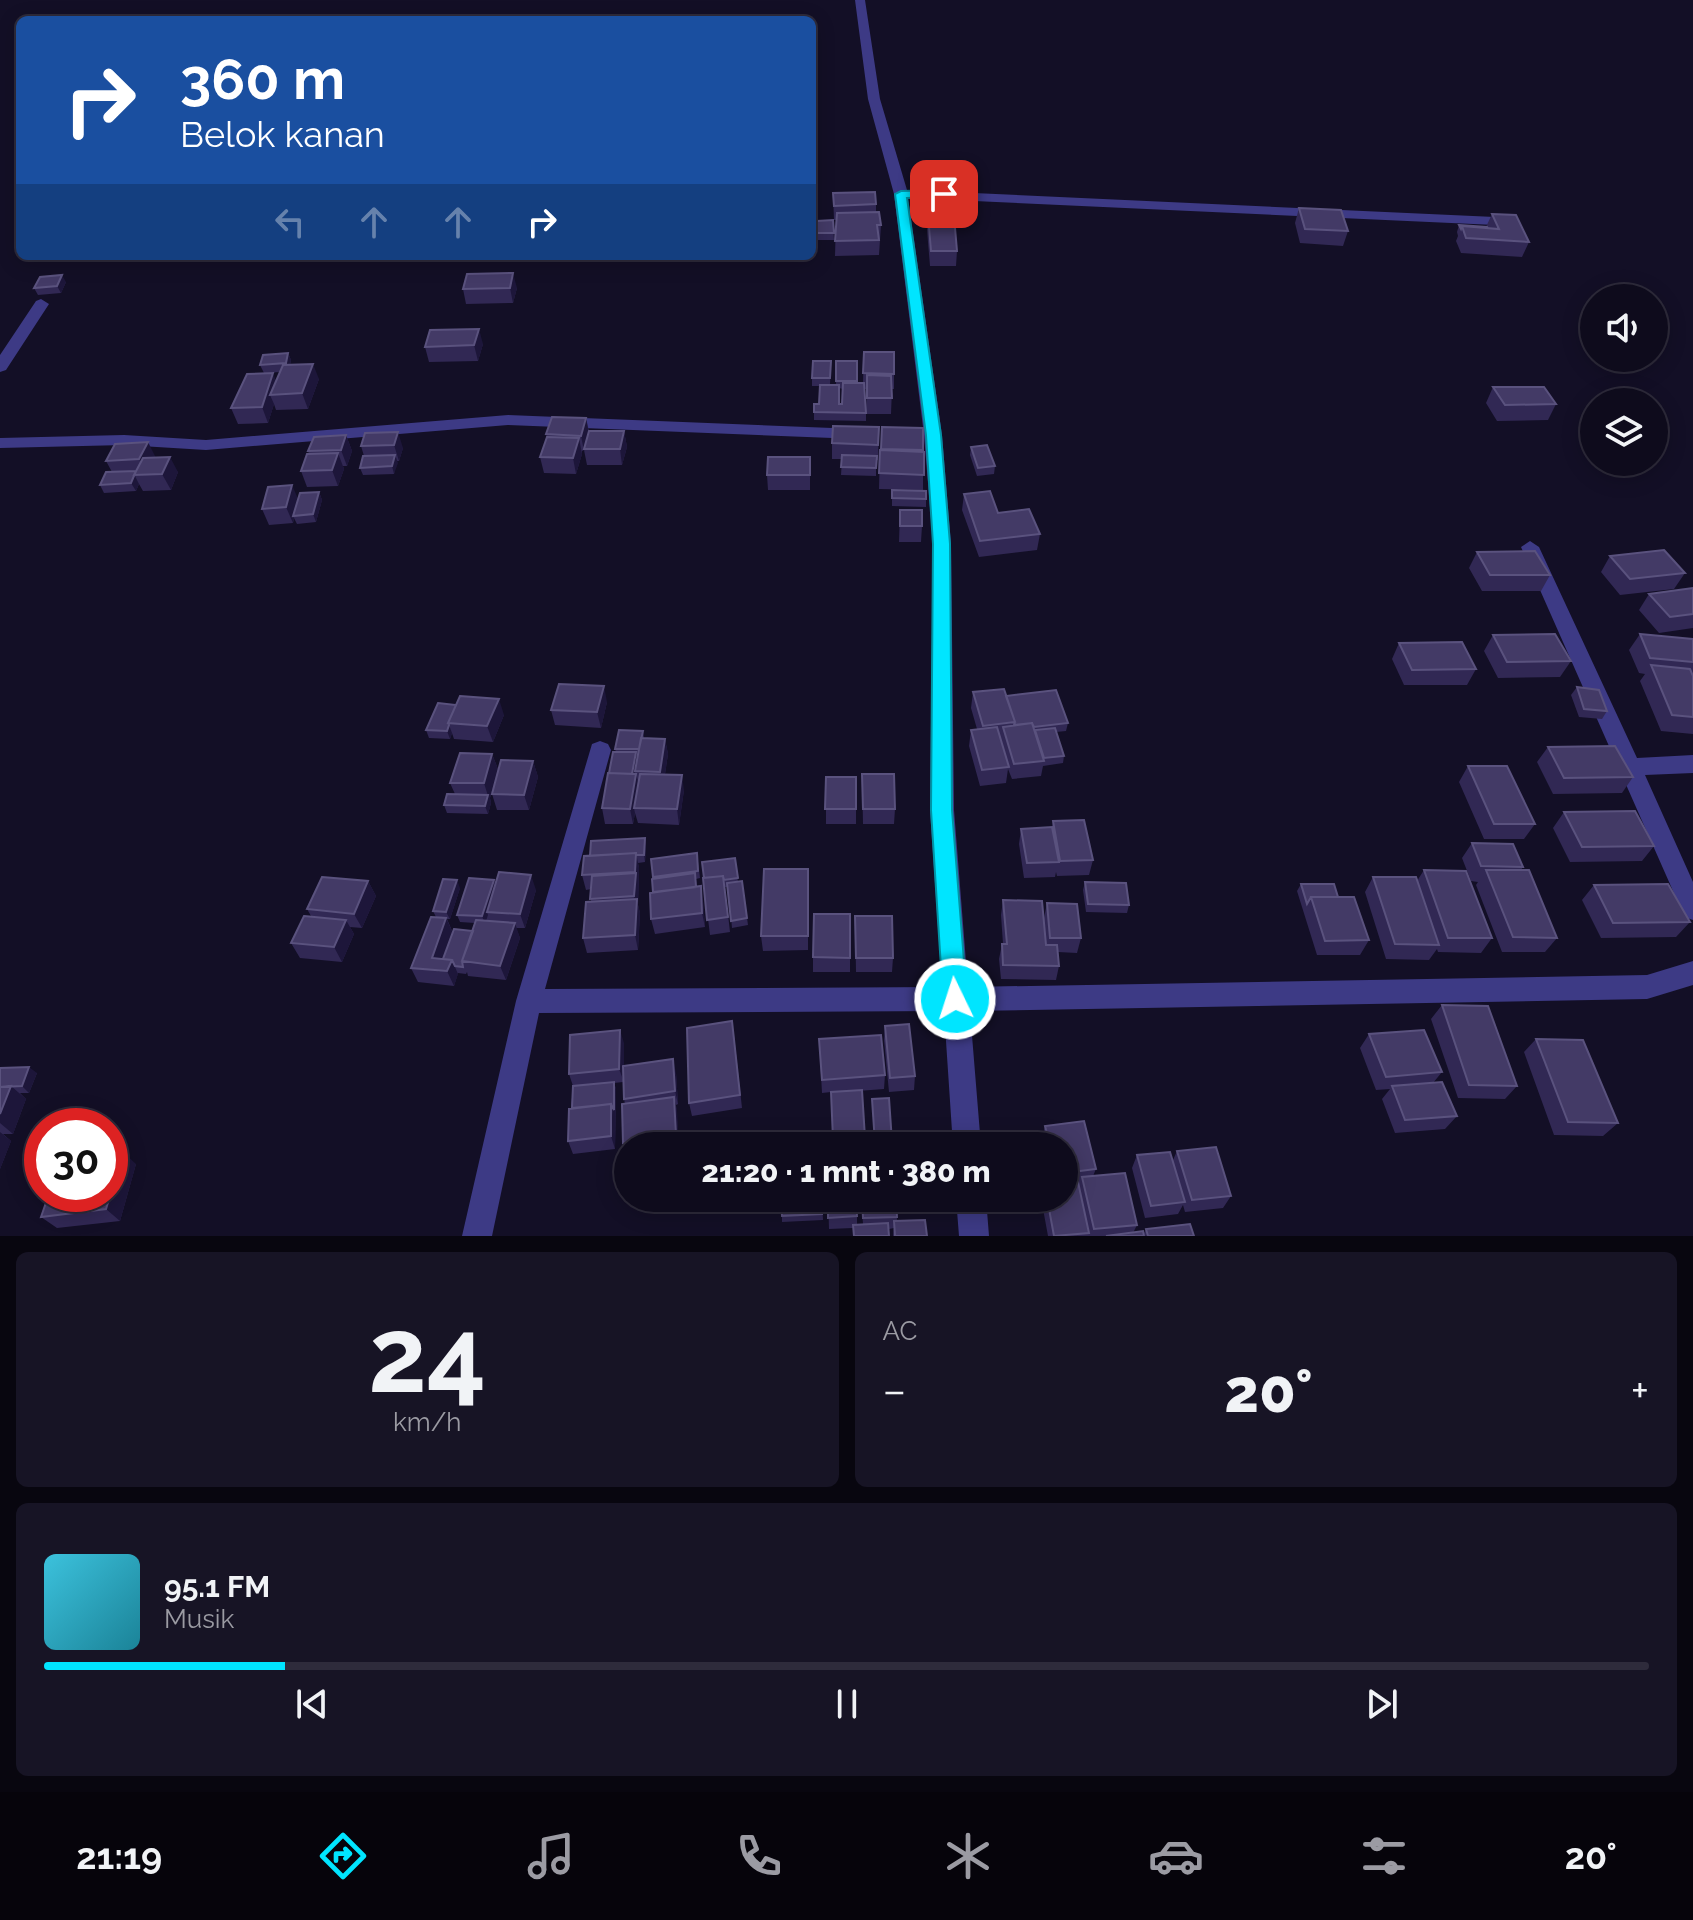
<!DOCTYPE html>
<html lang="id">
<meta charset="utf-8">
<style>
:root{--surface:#0e0b1c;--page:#171425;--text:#f1f3f6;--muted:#9b9ba3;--line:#2e2b3b;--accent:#00e5ff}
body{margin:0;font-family:Raleway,sans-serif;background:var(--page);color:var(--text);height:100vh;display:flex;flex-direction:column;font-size:30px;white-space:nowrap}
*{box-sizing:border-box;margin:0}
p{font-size:26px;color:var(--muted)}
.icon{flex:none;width:44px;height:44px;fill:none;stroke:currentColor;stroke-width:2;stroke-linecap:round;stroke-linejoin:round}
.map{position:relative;height:1236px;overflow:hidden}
.sheet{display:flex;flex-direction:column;gap:16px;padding:16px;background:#08060f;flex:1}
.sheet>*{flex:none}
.top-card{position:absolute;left:16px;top:16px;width:800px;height:244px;border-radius:12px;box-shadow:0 4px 20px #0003,0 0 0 2px var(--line);background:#1a4fa0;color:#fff;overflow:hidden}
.tools{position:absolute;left:1580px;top:284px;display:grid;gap:16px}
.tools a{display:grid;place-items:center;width:88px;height:88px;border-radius:50%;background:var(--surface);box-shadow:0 4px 20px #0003,0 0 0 2px var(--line);font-size:40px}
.speed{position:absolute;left:24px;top:1108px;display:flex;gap:16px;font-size:40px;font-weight:700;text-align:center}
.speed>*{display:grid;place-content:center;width:104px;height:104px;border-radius:50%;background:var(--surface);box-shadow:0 4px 20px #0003,0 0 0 2px var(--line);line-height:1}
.speed .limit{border:12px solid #d22;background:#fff;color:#111}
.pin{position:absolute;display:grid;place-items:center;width:68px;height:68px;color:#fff;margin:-34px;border-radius:16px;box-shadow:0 4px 12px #0006}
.me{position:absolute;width:88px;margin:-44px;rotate:356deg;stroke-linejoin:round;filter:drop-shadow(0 0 6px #0008)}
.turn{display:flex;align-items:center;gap:28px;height:168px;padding:0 32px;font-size:36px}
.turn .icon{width:104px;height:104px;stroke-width:2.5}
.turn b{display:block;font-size:56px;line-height:68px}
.lanes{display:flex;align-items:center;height:76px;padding:0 32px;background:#0003;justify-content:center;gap:40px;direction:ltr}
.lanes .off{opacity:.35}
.big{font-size:60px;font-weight:800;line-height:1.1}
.sheet .widget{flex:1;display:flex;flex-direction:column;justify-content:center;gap:12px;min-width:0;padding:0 28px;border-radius:12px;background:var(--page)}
.sheet .dial{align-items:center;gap:0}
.dial b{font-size:104px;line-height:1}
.song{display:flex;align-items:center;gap:24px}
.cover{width:96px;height:96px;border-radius:12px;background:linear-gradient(135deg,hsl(190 70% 55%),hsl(190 70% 35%))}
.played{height:8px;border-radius:4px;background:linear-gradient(90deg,var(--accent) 15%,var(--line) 15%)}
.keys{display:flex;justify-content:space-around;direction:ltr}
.heat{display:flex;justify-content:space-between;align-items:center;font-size:44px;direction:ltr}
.sheet .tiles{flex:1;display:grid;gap:16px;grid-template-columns:1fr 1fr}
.widget:last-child{grid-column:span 2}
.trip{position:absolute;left:614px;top:1132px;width:464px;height:80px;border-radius:40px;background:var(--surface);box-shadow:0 4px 20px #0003,0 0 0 2px var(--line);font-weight:800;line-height:80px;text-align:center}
.menu{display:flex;height:128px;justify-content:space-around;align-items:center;background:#06040b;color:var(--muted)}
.menu .icon{width:56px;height:56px}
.menu .on{color:var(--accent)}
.menu b{font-size:36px;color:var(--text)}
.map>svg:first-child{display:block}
</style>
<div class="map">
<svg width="1693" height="1236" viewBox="0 0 1693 1236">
<rect width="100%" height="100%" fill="#130f26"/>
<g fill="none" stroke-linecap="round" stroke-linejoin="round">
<!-- minor -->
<path fill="#3d3a85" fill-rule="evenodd" d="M855,0H865L880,99L907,190L1495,217L1502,221L1495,225L908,198L942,435L951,544L954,810L968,987L1647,975L1693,961V985L1647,999L970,1011L981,1146H953L944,1011L539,1013L492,1236H462L516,1001L592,744L600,741L608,744L611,750L545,989L942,987L930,810L933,544L924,435L894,194L868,99Z
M41,299L49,304L6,370L0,372V355L36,301Z
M508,415L858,429L867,434L858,439L508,425L206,450L124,445L0,448V438L124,435L206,440Z
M1530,541L1539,547L1637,758L1693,755V773L1645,775L1693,882V920L1684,917L1681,909L1521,547Z
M956,1198H986L989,1236H959Z"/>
</g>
<!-- wall -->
<path fill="#312854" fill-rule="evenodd" d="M833,193L876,204V212L881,225L879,255L835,256L836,220H834Z
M1299,208L1348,231L1343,246L1300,243L1295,223Z
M1492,214L1529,242L1522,257L1461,253L1456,241L1458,236L1457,232L1459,225L1486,227Z
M928,215L957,251L956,266H930L927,230Z
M833,220L834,240H817V221Z
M682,256H727L726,261L683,262Z
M66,282L61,293L38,295L34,288Z
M517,288L513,303L466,304L463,289Z
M483,344L478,361L429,362L425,347Z
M864,352L894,374V389H892L891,414H866V421L814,420V412L819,404L820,386H812V378L831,361L830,385H836V361H857V383H863ZM839,388L843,389L842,404H839ZM864,389H867L866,413Z
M288,353L291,360L290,365L319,379L308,409L276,410L274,404L268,423L238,424L231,408L276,381L280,372L264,373L260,365Z
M1493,387L1556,404L1548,420L1497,421L1486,403Z
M586,418L589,431H624L627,447L622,465H587L584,450L582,451V454L576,474L544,473L540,457L547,438L546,434Z
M879,427L878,460H876V476L841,475L842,459H832V443Z
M923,428V490L879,489L880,450L881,449Z
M365,433L403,448L399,461H397L394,474L363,475L360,468L364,456L361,446Z
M346,435L352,451L347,466H343L344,469L338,486L307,487L301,471L309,454L308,451Z
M971,447L995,466L994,474L977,476L970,455Z
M156,457L178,472L171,490L143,491L139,484L136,491L104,493L100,485L112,472L106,461Z
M810,457V490H768L767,475Z
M892,490L926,491V507L892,506Z
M319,492L322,500L316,522L297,524L294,518L293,523L269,525L262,509Z
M964,494L1040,534L1037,550L979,557L962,510Z
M900,510L922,526L921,542H899Z
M1477,552L1550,575L1541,591H1482L1469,568Z
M1610,556L1685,573L1674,589L1620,595L1601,572Z
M1693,588V628L1659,633L1639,610L1649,594Z
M1640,634L1693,639V734L1661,731L1640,681L1645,674L1639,673L1629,650Z
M1493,635L1571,661L1560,677L1498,678L1484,651Z
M1399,643L1476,669L1467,685H1404L1392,659Z
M1577,687L1607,711L1602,719L1579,717L1571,695Z
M973,692L1006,696L1068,723L1066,731L1056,732L1064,756L1063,763L1043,766L1041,776L1012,779L1008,769L1006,783L980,786L969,746L971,730L977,729L971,708Z
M607,702L601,728L555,725L551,710Z
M456,705L504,715L493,742L454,739L452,733L450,739L429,738L426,730Z
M643,731L644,738L665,739L668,754L665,774L684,790L679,825L638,823L635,813L633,824H605L602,808L609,773L616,752L615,749Z
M1548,747L1633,777L1622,793L1553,794L1537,762Z
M492,754L498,769L490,798L491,803L488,814L447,813L444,805L455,794L450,783Z
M533,761L538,777L529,810H497L492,794Z
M1468,766L1535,824L1524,839H1484L1459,782Z
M862,774L895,809L894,824H863Z
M826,777H856V824H826Z
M1564,812L1654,846L1642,861L1570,862L1553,828Z
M1053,821L1093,860L1089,875L1057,876L1056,872L1055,877L1024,878L1019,844L1021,829L1052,827Z
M645,838L646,846L645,862L638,863L639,868L638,905L640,913L638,950L587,953L583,938L591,901V889L586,890L582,875L590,856Z
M1472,843L1523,867L1521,870L1557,938L1545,952H1502L1476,885L1478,882L1471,881L1462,858Z
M697,853L700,878L696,879L697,887L703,901L705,927L655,934L651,919L653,879L651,859Z
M735,858L738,882L742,881L748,925L732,928L728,887H725L730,932L710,935L703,878Z
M808,869V950L763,951L761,936Z
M1424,870L1492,938L1481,953L1438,952L1437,949L1429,960L1386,959L1365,892L1373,877L1417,881Z
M494,880L495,884L536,890L525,928H516L520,938L506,980L468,976L467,972L466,974L458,973L454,986L418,982L411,968L436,917L433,911L460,888L450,919H447L453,933L473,931L475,923L460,922L457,915Z
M368,881L376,896L362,928L350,927L354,934L342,962L300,958L291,943L311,916L307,909Z
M1085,882L1129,905L1127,913L1086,912L1083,890Z
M1301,884L1338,897L1369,940L1360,955H1317L1297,891Z
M1594,885L1690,922L1676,937L1601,938L1582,900Z
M1003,900L1044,918L1047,903L1081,938L1077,953L1058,952L1059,966L1056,980L1001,979L999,959L1002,944H1003L1001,915Z
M850,914V972H813V957Z
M855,916L893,958L892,972H856Z
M1442,1005L1517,1086L1505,1099L1458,1098L1431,1019Z
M885,1026L915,1076L914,1090L889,1092L884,1040Z
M1369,1034L1442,1072L1433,1083L1457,1116L1445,1129L1395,1133L1382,1099L1390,1089L1376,1090L1360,1048Z
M734,1035L742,1108L692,1116L689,1103Z
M819,1039L885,1075L884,1089L858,1091L865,1138V1146H833L831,1092L822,1093Z
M1536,1039L1618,1123L1603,1136L1554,1135L1524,1052Z
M624,1043V1066L676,1073L678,1104L676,1105L679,1146H628V1198H647L626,1201L621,1189L626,1153L623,1143L625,1104L624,1099L623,1082L614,1083L616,1089L615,1149L573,1154L568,1141L573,1086L569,1074Z
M0,1068L37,1073L29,1093H20L26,1099L13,1134H3L11,1141L0,1169Z
M872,1099L892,1142V1146H875Z
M1045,1126L1096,1169L1093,1176L1137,1225L1133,1233L1143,1235L1146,1229L1194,1236H1048L1041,1198H1064V1146H1043L1042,1138Z
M1177,1151L1231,1196L1223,1208L1185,1212L1183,1205L1178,1214L1145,1218L1132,1168L1137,1155L1173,1160Z
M136,1164L120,1221L57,1228L41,1217Z
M822,1198L823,1220L782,1222V1216Z
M828,1198L857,1216V1225L863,1224L861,1198H896L897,1221L927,1236H893L894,1228L889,1229V1236H853V1228L829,1229Z"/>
<!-- shaded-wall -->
<path fill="#1d163a" d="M513,273L517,288L513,303L510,288Z
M62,275L66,282L61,293L57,286Z
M479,329L483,344L478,361L474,345Z
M288,353L291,360L289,371L286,363Z
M313,364L319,379L308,409L302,393Z
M273,373L279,388L270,395L274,404L268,423L262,407Z
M586,418L589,434L584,451L581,436Z
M624,431L627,447L622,465L620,449Z
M398,432L403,448L399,461L394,445Z
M346,435L352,451L347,466L341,450Z
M579,438L582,454L576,474L573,458Z
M148,442L156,458L148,475L139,459Z
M338,453L344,469L338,486L332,470Z
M395,455L398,463L394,474L392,466Z
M170,457L178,472L171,490L162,474Z
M135,476L139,484L136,491L131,483Z
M292,485L299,501L293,516L294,518L293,523L286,507Z
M319,492L322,500L316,522L313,514Z
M604,686L607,702L601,728L597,712Z
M499,699L504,715L493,742L487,726Z
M449,725L452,733L450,739L447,731Z
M665,739L668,754L663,787L660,772Z
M636,752L637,760L632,787L630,779Z
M492,754L498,769L490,798L491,803L488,814L485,806L488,796L484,783Z
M533,761L538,777L529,810L524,795Z
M636,774L640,789L634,808L635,813L633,824L630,809Z
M682,775L684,790L679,825L677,809Z
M645,838L646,846L645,862L644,855Z
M636,853L639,868L638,905L640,913L638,950L635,935L636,905L634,896Z
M531,875L536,890L525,928L520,914Z
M457,880L460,888L450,919L446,912Z
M494,880L496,887L487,912L488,915L485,924L482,916Z
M368,881L376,896L362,928L354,914Z
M701,886L703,901L705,927L702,913Z
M446,918L453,933L439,972L432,958Z
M346,920L354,934L342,962L334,947Z
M515,923L520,938L506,980L500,966Z
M452,960L458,974L454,986L447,971Z
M620,1030L624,1043V1082L619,1069Z
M673,1059L676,1073L678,1104L675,1091Z
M29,1067L37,1073L29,1093L22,1086Z
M614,1082L616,1089L615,1149L611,1136Z
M11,1086L26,1099L13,1134L0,1123V1114Z
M674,1097L677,1110L679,1146L676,1135Z
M0,1132L11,1141L0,1169Z
M123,1152L136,1164L120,1221L106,1209Z"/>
<!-- building -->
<path fill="#433a66" stroke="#5a527e" stroke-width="2" d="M875,192L876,204L834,206L833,193Z
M1299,208L1341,210L1348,231L1305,229Z
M879,212L881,225H877L879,240L835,241L837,213Z
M1492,214L1516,215L1529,242L1466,238L1462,226L1499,229Z
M928,215L954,216L957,251H931Z
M833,220L834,233H817V221Z
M1459,225L1487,227L1488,228L1462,226L1461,229Z
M513,273L510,288L463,289L467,274Z
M62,275L57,286L34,288L40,277Z
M479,329L474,345L425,347L430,330Z
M864,352H894V374L863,373Z
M288,353L286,363L260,365L263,355Z
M813,361H831L830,378H812Z
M836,361H857V381H836Z
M313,364L302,393L270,395L283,365Z
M273,373L262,407L231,408L247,374Z
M867,375L891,376L892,398H867Z
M843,383H864L866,413L814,412V404H819L820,385H839V404H842Z
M1493,387H1544L1556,404L1505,405Z
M552,417L586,418L581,436L546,434Z
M833,426L879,427L878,445L832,443Z
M882,427L923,428V450L881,449Z
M589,431H624L620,449H584Z
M398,432L394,445L361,446L365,433Z
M346,435L341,450L308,451L314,437Z
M547,437L579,438L573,458L540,457Z
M148,442L139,459L106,461L115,444Z
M987,445L995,466L978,468L971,447Z
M880,450L924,452V475L879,473Z
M338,453L332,470L301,471L307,454Z
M395,455L392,466L360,468L363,456Z
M842,455L877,456L876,468L841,467Z
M170,457L162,474L134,475L143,458Z
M768,457H810V475H767Z
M136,471L131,483L100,485L106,472Z
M292,485L286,507L262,509L268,487Z
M892,490L926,491V499L892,498Z
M990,491L998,513L1029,509L1040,534L980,541L964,494Z
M319,492L313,514L293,516L300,493Z
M900,510H922V526H900Z
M1664,550L1685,573L1630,579L1610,556Z
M1535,551L1550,575H1490L1477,552Z
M1693,588V614L1670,617L1649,594Z
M1555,634L1571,661L1507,662L1493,635Z
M1640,634L1693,639V662L1650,658Z
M1462,642L1476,669L1412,670L1399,643Z
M1651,665L1690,669L1693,676V717L1672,715Z
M559,684L604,686L597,712L551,710Z
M1577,687L1599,690L1607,711L1584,709Z
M1004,689L1015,722L983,726L973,692Z
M1056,690L1068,723L1034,727L1032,723L1014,725L1015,722L1006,696Z
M460,696L499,699L487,726L448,723Z
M438,703L456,705L448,723L449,725L447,731L426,730Z
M1032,723L1044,761L1014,764L1003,727Z
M997,727L1009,767L982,770L971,730Z
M1055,728L1064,756L1044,758L1035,730Z
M619,730L643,731L639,749H615Z
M641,738L665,739L660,772L635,771Z
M1615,746L1633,777L1564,778L1548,747Z
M613,752H636L632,774L609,773Z
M460,753L492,754L484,783H450Z
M501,760L533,761L524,795L492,794Z
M1468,766H1507L1535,824H1494Z
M608,773L636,774L630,809L602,808Z
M640,774L682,775L677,809L634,808Z
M862,774H894L895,809H863Z
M826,777H856V809H825Z
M447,794L488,795L485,806L444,805Z
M1635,811L1654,846L1582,847L1564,812Z
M1084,820L1093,860L1060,861L1053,821Z
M1052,827L1059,862L1027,863L1021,829Z
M645,838L644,855H636V853L590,856L591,841Z
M1472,843L1513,844L1523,867L1481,866Z
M636,853L635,872L582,875L584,856Z
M697,853L698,871L653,877L651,859Z
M735,858L738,878L724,880L723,876L704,878L702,862Z
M764,869H808V936H761Z
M1424,870L1466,871L1492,938H1448Z
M1486,870H1529L1557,938L1513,937Z
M499,872L531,875L520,914L487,912Z
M636,873L634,896L590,899L592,876Z
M695,873L696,887L653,892L652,879Z
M723,876L728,917L707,920L703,878Z
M322,877L368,881L354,914L307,909Z
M1373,877H1416L1439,945L1395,944Z
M469,878L494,880L482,916L457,915Z
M443,879L457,880L446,912L433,911Z
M742,881L747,918L731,921L727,883Z
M1085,882L1126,883L1129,905L1088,904Z
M1301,884H1334L1338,897H1311L1307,904Z
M1668,884L1690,922L1613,923L1594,885Z
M701,886L702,913L651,919L650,893Z
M1311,897H1354L1369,940L1325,941Z
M637,899L635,935L583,938L586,902Z
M1003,900L1042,901L1046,945H1057L1059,966L1003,965L1002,944H1007Z
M1047,903L1077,904L1081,938H1050Z
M814,914H850V958L813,957Z
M304,916L346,920L334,947L291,943Z
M855,916H892L893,958H856Z
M431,917L446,918L432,958L452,960L447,971L411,968Z
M476,920L515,923L500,966L462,961Z
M454,929L473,931L462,961L463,967L455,966L452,960L443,959Z
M1442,1005L1488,1006L1517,1086L1469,1085Z
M732,1021L740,1095L689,1103L687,1028Z
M909,1024L915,1076L890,1078L885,1026Z
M620,1030L619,1069L569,1074L570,1035Z
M1424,1030L1442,1072L1386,1077L1369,1034Z
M881,1035L885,1075L822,1080L819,1039Z
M1536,1039L1583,1040L1618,1123L1568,1122Z
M673,1059L675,1091L624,1099L623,1066Z
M29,1067L22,1086L0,1087V1068Z
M614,1082V1110L611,1104L572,1108L573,1086Z
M1442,1082L1457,1116L1405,1120L1392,1086Z
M11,1086L0,1114V1087Z
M862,1090L865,1138L833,1139L831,1092Z
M674,1097L676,1135L623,1143L622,1104Z
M889,1098L892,1142L875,1143L872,1099Z
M611,1104V1136L568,1141L569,1109Z
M1084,1121L1096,1169L1064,1173V1146H1050L1045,1126Z
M1216,1147L1231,1196L1192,1200L1177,1151Z
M123,1152L106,1209L41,1217L49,1194H110V1153Z
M1170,1152L1185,1202L1151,1206L1137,1155Z
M628,1153V1188L621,1189L620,1154Z
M1125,1173L1137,1225L1094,1229L1082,1177Z
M1078,1182L1089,1233L1054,1236L1047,1198H1064V1183Z
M781,1198H822V1214L782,1216Z
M828,1198H856L857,1216L828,1218Z
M862,1198H896L897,1217L863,1218Z
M925,1220L927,1236H895L894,1221Z
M888,1223L889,1236H854L853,1225Z
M1190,1224L1194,1236H1148L1146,1229Z
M1143,1231L1144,1236H1106Z"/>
<!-- route -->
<path fill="#00e5ff" stroke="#0095a6" stroke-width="2" d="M944,190L950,194L948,197L907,198L941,435L950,544L952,810L967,999L963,1007L955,1010L947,1007L943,999L931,810L933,544L926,435L895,194L901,191Z"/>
</svg>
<div class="tools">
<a><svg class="icon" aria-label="sound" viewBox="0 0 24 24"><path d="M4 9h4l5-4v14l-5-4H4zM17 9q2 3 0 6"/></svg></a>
<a><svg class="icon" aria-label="layers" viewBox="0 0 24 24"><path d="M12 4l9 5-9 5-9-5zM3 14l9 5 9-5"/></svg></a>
</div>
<div class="speed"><div class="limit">30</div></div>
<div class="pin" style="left:944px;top:194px;background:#d93025"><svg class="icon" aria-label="arrive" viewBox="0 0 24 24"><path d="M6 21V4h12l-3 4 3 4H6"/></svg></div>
<svg class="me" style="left:955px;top:999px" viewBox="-20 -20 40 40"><circle r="17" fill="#00e5ff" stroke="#fff" stroke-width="3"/><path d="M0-11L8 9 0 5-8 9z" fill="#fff"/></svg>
<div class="trip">21:20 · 1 mnt · 380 m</div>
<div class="top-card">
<div class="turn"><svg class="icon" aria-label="right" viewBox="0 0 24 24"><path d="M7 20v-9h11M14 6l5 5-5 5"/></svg><div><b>360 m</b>Belok kanan</div></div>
<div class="lanes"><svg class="icon off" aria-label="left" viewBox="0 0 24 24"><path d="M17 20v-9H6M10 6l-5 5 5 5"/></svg><svg class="icon off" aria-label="ahead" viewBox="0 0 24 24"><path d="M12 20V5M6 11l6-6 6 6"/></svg><svg class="icon off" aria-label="ahead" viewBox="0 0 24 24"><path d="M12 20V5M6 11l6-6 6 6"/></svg><svg class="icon" aria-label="right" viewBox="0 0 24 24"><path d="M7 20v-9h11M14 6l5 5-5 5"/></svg></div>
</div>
</div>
<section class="sheet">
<div class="tiles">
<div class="widget dial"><b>24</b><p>km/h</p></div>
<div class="widget"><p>AC</p>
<div class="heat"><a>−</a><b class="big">20°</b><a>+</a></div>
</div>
<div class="widget">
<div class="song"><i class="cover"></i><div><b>95.1 FM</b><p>Musik</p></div></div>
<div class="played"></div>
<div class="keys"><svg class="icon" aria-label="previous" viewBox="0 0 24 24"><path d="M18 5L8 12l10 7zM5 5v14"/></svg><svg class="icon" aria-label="pause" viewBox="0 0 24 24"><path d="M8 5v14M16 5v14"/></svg><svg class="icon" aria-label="next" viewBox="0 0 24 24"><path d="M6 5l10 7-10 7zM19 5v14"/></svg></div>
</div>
</div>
</section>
<nav class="menu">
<b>21:19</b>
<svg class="icon on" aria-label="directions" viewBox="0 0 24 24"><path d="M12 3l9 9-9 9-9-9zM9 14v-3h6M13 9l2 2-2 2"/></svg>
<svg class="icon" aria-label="music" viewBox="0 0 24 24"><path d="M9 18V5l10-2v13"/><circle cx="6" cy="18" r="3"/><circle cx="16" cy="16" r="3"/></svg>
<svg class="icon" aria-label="phone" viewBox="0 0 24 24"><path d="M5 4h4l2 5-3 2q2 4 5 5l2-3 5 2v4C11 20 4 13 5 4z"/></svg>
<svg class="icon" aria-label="climate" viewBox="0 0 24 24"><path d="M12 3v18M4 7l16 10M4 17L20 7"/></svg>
<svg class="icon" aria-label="car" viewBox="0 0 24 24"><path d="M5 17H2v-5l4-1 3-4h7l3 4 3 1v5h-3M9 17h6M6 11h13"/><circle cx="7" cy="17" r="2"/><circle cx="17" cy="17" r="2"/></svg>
<svg class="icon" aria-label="filters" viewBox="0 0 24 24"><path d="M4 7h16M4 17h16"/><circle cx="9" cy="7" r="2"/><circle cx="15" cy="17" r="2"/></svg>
<b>20°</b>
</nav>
